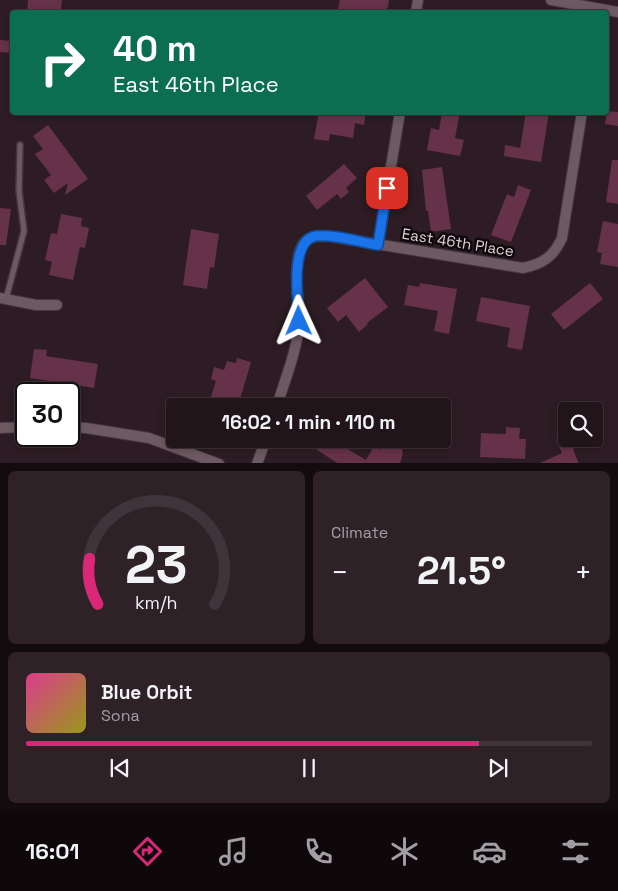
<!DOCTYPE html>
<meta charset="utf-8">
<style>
:root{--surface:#22151a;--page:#2e2227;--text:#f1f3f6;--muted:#a29fa2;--line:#3f3439;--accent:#db2777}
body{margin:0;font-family:"Space Grotesk",sans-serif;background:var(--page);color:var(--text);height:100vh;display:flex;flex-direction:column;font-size:19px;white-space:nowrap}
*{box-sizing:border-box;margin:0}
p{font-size:16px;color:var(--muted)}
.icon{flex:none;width:28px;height:28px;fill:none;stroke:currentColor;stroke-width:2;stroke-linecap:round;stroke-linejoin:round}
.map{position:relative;height:463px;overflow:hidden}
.sheet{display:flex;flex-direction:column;gap:8px;padding:8px;background:#130c0e;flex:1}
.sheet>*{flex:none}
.banner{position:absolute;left:10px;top:10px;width:599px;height:105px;border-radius:5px;box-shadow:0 2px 8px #0003,0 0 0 1px var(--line);background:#0b6e4f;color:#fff;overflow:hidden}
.buttons{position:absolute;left:558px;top:402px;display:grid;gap:10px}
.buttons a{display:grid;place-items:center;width:45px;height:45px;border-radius:5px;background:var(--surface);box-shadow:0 2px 8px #0003,0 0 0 1px var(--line);font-size:25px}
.speed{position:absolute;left:15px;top:382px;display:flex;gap:10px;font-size:25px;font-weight:700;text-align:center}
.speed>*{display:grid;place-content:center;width:65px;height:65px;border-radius:50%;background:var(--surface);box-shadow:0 2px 8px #0003,0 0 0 1px var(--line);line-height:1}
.speed .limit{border:2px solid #111;border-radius:8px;background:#fff;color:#111}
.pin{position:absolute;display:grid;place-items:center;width:42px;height:42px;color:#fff;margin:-21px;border-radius:10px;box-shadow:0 2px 8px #0006}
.me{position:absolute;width:55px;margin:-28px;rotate:359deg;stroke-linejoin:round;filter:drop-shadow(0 0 4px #0008)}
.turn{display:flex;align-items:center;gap:18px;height:105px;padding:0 20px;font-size:22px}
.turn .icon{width:65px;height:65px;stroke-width:2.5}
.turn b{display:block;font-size:35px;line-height:42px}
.big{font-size:38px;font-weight:600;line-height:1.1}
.sheet .widget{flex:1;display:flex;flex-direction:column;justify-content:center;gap:8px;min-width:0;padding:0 18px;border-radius:8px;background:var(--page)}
.sheet .dial{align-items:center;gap:0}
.dial svg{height:130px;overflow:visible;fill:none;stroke:var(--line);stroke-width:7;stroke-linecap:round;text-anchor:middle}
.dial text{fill:var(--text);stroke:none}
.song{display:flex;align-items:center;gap:15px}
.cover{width:60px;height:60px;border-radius:8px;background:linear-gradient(135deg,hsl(330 70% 55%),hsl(60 70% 35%))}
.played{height:5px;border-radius:2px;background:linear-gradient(90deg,var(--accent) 80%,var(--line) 80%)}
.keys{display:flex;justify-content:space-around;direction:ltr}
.heat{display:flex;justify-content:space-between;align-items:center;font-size:28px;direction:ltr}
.sheet .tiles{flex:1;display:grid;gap:8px;grid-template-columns:1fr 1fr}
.widget:last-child{grid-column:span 2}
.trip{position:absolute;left:166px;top:398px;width:285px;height:50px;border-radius:5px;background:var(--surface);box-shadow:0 2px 8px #0003,0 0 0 1px var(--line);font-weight:600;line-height:50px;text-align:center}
.menu{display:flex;height:80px;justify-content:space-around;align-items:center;background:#0e080a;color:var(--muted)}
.menu .icon{width:35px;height:35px}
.menu .current{color:var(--accent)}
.menu b{font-size:22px;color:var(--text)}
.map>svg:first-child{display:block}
</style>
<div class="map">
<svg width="618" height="464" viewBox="0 0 618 464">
<rect width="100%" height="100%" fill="#2d1c23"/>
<!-- building -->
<path fill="#66324a" d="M28,0H62L61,10L52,9V12H27Z
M340,0H389L388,7L384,12H337Z
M0,40L12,41V53L0,52Z
M607,111L618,112V126L605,124Z
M319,112H366L364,125L355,123L353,138L330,134L329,141L314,139Z
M442,112H460L455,138L464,140L460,156L427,150L431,128L439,130Z
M526,112H549L541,162L504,156L505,145L520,148Z
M48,125L88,179L65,195L68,183L54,193L44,180L51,175L35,154L43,149L33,136Z
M612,160H618V204L606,202Z
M344,164L357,178L346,188L349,192L341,199L337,194L317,210L306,196Z
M442,167L451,229L431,232L428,211H426L422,170Z
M518,185L531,190L511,242L491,235L507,194L514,197Z
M0,208L11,209L6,245H0Z
M61,214L82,218L81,226L89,228L85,248L80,247L73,280L49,275L52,262L45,260L51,233L57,234Z
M603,221L618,224V267L600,264L602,253L597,252Z
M191,229L219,234L214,268L210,267L207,289L183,285Z
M365,278L388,307L367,323L368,324L359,332L346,315L338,322L327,308Z
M420,283L457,289L449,334L434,331L438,311L404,305L408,285L419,287Z
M590,283L603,299L564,330L551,314Z
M481,297L530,306L522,350L507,347L510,328L476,321Z
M34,349L47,350L46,356L98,364L94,388L30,378Z
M237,358L251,362L238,406H208L216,381L211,379L214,367L224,370L227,361L236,363Z
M506,427L520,428L519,439H526L525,459L480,457L481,433L506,434Z
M320,439H340L339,444L366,460L374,446L380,450L385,443L390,441L396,443L401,447L403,453L400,464H339L317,450Z
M556,439H573L576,447L573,449L579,464H538L562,453Z"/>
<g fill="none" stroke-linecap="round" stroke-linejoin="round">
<defs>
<path id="lane" d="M6,299L24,231L19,191L20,145"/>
<path id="street" d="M551,0L618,12
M416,12L418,0
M378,245L400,112
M0,298L36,305H57
M277,406C285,379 298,349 299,321C300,298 292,269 301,248C306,236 316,236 327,236L523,268C543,264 554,256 562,238L582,112
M69,427L86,428L149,438L219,464
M0,428L26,427
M257,464L266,439"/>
</defs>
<!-- lane casing -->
<use href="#lane" stroke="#44373c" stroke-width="8"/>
<!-- street casing -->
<use href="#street" stroke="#44373c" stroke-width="12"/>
<!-- lane -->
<use href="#lane" stroke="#6d5961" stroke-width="5"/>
<!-- street -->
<use href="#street" stroke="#6d5961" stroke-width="10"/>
</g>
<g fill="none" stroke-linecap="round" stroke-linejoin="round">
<defs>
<path id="route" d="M299,321C298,301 289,240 316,236C334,234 360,242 378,245L387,188"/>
</defs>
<!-- route casing -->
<use href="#route" stroke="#114b97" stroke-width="12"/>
<!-- route -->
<use href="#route" stroke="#1a73e8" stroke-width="9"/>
</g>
<g text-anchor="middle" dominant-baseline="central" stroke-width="5" stroke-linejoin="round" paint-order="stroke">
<!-- street labels -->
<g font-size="15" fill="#dcd1d5" stroke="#10090c">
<text transform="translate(458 242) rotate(9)">East 46th Place</text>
</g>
</g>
</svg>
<div class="buttons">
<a><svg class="icon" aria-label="search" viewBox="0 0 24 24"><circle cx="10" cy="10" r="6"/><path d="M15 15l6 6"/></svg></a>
</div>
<div class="speed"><div class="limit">30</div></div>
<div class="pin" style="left:387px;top:188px;background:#d93025"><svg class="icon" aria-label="arrive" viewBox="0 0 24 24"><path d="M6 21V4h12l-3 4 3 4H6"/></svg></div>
<svg class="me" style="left:299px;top:321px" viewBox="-20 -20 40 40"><path d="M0-17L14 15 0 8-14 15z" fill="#1a73e8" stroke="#fff" stroke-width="4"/></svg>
<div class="trip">16:02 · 1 min · 110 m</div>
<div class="banner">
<div class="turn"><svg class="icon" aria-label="right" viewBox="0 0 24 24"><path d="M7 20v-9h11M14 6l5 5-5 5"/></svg><div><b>40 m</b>East 46th Place</div></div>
</div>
</div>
<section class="sheet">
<div class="tiles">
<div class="widget dial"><svg viewBox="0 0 100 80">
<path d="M14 69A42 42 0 1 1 86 69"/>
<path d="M14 69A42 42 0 0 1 9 41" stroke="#db2777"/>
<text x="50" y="56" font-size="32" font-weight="700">23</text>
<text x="50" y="72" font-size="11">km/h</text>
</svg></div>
<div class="widget"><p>Climate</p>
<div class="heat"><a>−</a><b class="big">21.5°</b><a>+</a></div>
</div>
<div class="widget">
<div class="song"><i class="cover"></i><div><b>Blue Orbit</b><p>Sona</p></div></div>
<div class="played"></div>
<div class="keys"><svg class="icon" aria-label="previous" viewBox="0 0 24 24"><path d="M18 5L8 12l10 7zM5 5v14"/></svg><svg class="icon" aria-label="pause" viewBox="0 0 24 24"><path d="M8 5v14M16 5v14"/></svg><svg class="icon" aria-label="next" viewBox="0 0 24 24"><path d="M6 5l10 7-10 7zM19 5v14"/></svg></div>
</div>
</div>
</section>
<nav class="menu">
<b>16:01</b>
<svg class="icon current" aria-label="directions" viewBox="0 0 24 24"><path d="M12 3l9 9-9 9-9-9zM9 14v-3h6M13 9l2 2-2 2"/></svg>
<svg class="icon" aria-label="music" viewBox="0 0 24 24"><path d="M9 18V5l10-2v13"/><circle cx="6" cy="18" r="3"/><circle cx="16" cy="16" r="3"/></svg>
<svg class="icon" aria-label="phone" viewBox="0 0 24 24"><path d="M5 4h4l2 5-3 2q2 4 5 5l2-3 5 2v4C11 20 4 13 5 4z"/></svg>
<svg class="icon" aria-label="climate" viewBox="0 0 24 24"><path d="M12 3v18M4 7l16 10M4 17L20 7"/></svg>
<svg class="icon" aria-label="car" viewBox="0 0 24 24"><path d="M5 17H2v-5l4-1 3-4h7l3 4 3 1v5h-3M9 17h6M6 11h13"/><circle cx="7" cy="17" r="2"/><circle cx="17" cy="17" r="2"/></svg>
<svg class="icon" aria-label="filters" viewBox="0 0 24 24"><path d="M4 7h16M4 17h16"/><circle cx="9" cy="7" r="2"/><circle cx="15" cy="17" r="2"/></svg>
</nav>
